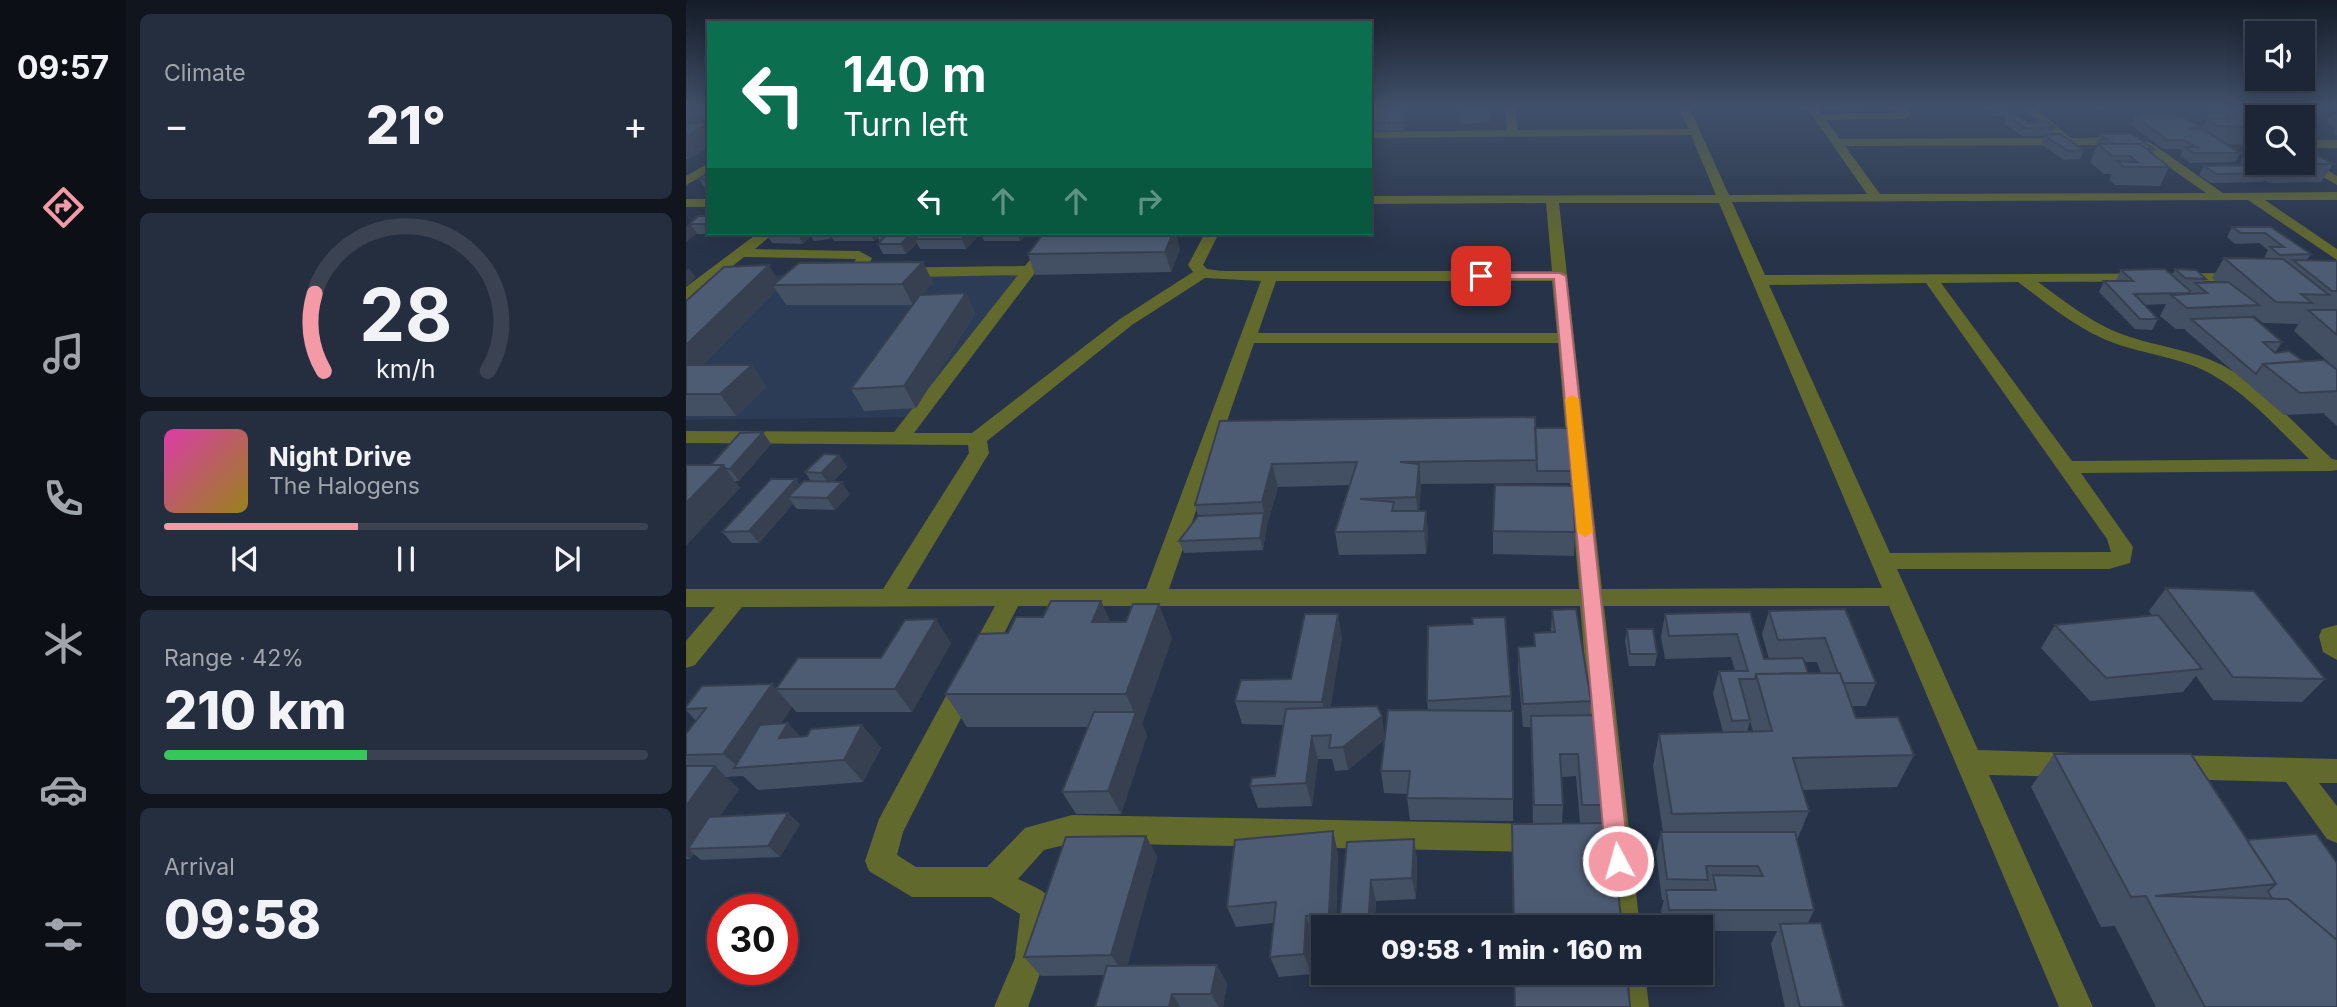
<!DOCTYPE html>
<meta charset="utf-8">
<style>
:root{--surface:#1d2637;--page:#252e3f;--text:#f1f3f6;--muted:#a0a5ad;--line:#3b4352;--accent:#f49aa6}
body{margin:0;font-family:Inter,sans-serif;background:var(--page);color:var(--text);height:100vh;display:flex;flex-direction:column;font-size:26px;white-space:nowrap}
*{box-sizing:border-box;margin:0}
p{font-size:23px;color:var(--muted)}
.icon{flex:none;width:38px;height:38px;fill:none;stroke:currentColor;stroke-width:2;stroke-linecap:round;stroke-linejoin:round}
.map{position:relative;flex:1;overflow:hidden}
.drawer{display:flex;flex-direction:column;gap:14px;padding:14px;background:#10151e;width:560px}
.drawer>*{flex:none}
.banner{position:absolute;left:21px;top:21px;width:665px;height:214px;border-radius:0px;box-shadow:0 4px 18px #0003,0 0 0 2px var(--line);background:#0b6e4f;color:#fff;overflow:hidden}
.fabs{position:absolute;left:1559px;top:21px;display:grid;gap:14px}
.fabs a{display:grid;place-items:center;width:70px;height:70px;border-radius:0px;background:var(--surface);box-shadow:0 4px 18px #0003,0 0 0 2px var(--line);font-size:35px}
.speed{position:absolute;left:21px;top:894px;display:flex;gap:14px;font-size:35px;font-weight:700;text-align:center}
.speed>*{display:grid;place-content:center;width:91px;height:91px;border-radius:50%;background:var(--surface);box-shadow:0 4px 18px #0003,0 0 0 2px var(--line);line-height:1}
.speed .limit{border:10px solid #d22;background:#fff;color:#111}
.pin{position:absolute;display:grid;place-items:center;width:60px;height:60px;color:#fff;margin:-30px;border-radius:14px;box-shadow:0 4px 10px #0006}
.me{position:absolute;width:77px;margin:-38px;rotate:354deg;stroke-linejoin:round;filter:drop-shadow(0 0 5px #0008)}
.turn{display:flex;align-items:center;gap:24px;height:147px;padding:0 21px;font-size:32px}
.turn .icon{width:91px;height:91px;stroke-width:2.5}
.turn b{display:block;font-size:49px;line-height:60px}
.lanes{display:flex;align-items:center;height:66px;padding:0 21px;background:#0003;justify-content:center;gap:35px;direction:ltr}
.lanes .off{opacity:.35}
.big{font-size:52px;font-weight:800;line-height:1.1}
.drawer .tile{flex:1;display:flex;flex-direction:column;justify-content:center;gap:10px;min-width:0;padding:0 24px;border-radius:10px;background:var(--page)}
.drawer .dial{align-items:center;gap:0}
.dial svg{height:182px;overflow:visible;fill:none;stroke:var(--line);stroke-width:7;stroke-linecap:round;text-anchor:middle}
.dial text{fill:var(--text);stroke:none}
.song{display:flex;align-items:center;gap:21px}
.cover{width:84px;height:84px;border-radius:10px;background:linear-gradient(135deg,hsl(320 70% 55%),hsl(50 70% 35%))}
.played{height:7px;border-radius:4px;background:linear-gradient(90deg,var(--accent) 40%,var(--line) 40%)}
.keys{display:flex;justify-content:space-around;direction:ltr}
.heat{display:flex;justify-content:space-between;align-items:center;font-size:38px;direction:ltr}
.charge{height:10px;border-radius:5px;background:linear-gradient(90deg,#34c759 42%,var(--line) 0)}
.trip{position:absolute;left:625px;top:915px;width:402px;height:70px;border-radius:0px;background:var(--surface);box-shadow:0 4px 18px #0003,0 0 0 2px var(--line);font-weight:800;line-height:70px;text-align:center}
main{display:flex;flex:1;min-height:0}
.dock{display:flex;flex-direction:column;width:126px;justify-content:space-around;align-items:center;background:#0c0f16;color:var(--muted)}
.dock .icon{width:49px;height:49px}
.dock .active{color:var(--accent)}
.dock b{font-size:32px;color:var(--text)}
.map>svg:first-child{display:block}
</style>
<main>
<nav class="dock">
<b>09:57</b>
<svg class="icon active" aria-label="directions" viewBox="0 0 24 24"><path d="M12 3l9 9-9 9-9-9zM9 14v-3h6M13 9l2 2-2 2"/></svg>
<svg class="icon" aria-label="music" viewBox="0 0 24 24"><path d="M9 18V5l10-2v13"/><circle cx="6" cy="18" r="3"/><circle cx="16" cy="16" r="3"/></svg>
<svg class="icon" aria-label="phone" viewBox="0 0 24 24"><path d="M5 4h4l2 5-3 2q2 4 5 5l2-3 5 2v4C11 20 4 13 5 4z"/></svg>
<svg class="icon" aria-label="climate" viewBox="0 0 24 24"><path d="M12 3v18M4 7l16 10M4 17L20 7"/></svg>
<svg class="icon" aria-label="car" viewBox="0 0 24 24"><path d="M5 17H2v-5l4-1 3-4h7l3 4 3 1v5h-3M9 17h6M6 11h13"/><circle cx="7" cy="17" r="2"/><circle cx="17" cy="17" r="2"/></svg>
<svg class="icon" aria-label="filters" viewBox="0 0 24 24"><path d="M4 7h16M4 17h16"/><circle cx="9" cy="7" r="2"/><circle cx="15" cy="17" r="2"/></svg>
</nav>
<section class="drawer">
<div class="tile"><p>Climate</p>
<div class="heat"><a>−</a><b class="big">21°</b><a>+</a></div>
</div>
<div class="tile dial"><svg viewBox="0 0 100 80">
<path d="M14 69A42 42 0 1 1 86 69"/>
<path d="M14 69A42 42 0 0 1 10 35" stroke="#f49aa6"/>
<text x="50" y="56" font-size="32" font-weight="700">28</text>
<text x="50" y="72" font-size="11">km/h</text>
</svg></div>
<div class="tile">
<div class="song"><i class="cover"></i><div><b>Night Drive</b><p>The Halogens</p></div></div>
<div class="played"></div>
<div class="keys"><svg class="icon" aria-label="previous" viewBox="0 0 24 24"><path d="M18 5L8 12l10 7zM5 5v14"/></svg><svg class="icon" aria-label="pause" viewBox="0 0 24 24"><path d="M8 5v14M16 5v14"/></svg><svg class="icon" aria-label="next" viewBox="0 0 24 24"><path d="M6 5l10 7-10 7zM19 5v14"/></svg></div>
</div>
<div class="tile"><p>Range · 42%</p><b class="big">210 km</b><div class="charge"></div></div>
<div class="tile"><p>Arrival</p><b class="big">09:58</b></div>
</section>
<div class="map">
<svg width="1651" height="1007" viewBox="0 0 1651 1007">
<rect width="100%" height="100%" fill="#273349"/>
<!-- built -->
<path fill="#2c3c57" d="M340,273L229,417L0,420V314L48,276Z"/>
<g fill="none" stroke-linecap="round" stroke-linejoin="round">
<!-- street -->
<path fill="#62692d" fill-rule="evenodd" d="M684,107H691L684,112Z
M819,107H829L832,130L1002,129L993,107H1003L1043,195L1181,194L1120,107H1130L1135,114L1212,113L1208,107H1219L1225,114L1217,119L1140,120L1154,139L1374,138L1335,107H1347L1385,138L1447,137L1465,143L1537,193L1651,192V200H1579L1651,249V260L1562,200L1046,202L1079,275L1559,273L1562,276L1559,279L1554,281L1352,282C1381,303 1409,326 1444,337C1474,347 1507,350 1536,365C1579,388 1611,427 1646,459L1651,460V470L1645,471L1395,473L1447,547L1444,563L1423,569H1211L1292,750L1390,753L1400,756L1404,765L1400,774L1390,777L1303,775L1407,1007H1373L1203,606H918L954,928H922L894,606H332L217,832L211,855L230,867H301L339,828L386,815L853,824L863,828L868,838L863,848L853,852L386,843L358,850L332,879C340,883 354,888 361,895C378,914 350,986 342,1007H308L329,958L334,914L305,897H226L183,871L179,861L193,819L309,606L56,607L9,665L0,668V641L29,607H0V589H197L283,453L282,445L0,443V431L208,432L332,275L179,278L164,270L170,259L58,257L6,298L0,300V287L72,233H88L69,249L173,251L186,258L181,268L339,266L365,233H379L228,433H286L434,319L507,272L502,265L519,233H533L517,265L521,269L536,271H866L860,203L684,204V196L1030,195L1005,135L684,138V132L821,130ZM1446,145L1457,149L1520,193L1194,194L1159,146ZM873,203H1033L1196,588L916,589ZM519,278L575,281L460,589H221L303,453L301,441L446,325ZM590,281H866L871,333H572ZM1332,282C1363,305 1392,330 1428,343C1460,355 1495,357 1525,374C1563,395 1592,429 1623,459L1386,461L1255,283ZM1240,283L1421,539L1425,552L1204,553L1083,285ZM568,343H872L893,589H483Z
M1617,140H1651V148H1617Z
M1617,156L1651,176V185L1613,163H1617Z
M23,163V172L0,185V176Z
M0,199H23V207H0Z
M1651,625V660L1637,652L1633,636L1636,629Z
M1485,755L1651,759V783H1633L1651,806V843L1641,839L1600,782L1485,779L1475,776L1471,767L1475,758Z
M927,973H959L963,1007H929Z"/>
</g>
<!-- wall -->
<path fill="#434f63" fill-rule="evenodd" d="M0,107H23V122H20L18,119L12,122L14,123H23V146L2,159H0Z
M772,107H801L803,114L804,122L775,124Z
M1136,107H1178L1176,112L1138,111Z
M1296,107H1325L1322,115L1343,124L1369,127L1366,135L1398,150L1394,159L1378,160L1355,144L1358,136H1336L1319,124L1321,116H1307Z
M1406,107H1441L1410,109Z
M1548,107H1624L1626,108L1621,116L1572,117V145L1540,144L1554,153L1549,162L1504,163L1494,156L1497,151L1494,149H1477L1445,125L1449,116L1516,129L1526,108H1548Z
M719,115L718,131L685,132V123Z
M1645,115H1651V135L1648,133L1650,129L1640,123Z
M1617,123L1628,129L1623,138H1617Z
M1413,134L1468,149L1466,154L1483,167L1474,186L1429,185L1423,180L1426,174H1418L1404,162L1412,144L1410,143Z
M1563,146H1572V163L1647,164L1635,182L1583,183L1578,180L1577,182L1525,183L1513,175L1518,166L1556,165L1554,164Z
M23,172V188H19L13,179Z
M23,216V233H71L67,235L11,234L4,224Z
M1546,227H1585L1625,254L1621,260L1651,261V426L1638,414L1639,413L1598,415L1499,330L1500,329H1490L1474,316L1480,304L1458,305L1472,319L1466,330L1449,329L1413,292L1418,281H1431L1430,280L1435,270L1486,276L1489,269L1520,279L1517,283L1531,282L1526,278L1538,258L1579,259L1578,258L1582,250L1573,243L1549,244L1541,237ZM1567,315L1577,323L1612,324L1618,315L1608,331L1650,369L1617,361L1589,353L1596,342L1565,318Z
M80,233H295L280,249H234L231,243L220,254H197L192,244L194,241H193L192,238L188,241H148L146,238L144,239L128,241L125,236L117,244L86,243Z
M295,233H342L334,241H298Z
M494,249L485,272L349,275L342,254Z
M237,262L247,283L235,295L280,293L289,314L230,408L178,411L165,389L227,305H100L90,290L17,365H66L80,387L50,416H0V301L92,281Z
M534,421L849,428L889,471L888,483L735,484L733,511H740L742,534L740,554L653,555L649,532L664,485L592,487L581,525L577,550L498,553L493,541L512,516L509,505Z
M85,444L53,481H49L54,488L25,465Z
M153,455L161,467L146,482L164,494L149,510L111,509L107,504L73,543H46L36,532L110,479L114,485L125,481L119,472Z
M807,531L889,532L888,556L807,554Z
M1480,588L1639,679L1616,702L1527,700L1510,676L1497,692L1404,701L1355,648L1369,625L1466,615L1463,611Z
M890,609L905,701L904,715H913L923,805L920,823H925L936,928H827L826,824H847L845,727H837L832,670V647H848V633L865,632L866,610ZM890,776L894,823L876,824L877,805L876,777Z
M1159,609L1190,683L1180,706H1166L1170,718L1228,755L1211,787L1117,790L1123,811L1111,840L1128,910L1122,923L1158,1007H1099L1085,944L1091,931H1015V928H977L975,911L978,900H976L970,853L975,832H977L967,766L973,734L1037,732L1027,694L1033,671H1049L1045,657L979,659L975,637L979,614L1064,612L1078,659H1083L1076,634L1083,611ZM1119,662H1131L1135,673H1122ZM1064,721L1067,731L1061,732Z
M424,622L486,638L456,724L461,735L435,814H390L376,792L402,727H281L259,694L322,633Z
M941,629L971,654L969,666H943L939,641Z
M656,637L644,708L699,736L742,710L741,701L825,696V711H827V821L724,820L721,798V794L698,793L695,771L698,740L662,770L649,771L646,759H632L626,806L572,808L564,786L589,776L598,725L556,724L549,701L605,679Z
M265,643L226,712H110L106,707L95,723L115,737L176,725L195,748L177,782L72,790L57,776L40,777L53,789L34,816L114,824L94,857L15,860L8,854L4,859H0V734L10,721L0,710V707L86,684L90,689L195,658Z
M1368,754L1561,840L1651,863V1007H1470L1429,926L1415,927L1345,787Z
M460,836L471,857L441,966L531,965L541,984L537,1007H409L419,975L355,976L338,957Z
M728,839L731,861L730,899L690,901L688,928H653L661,842Z
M652,853L650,928H637V935L627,936L625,974L593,977L584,957L587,923L550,927L541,907Z"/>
<!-- shaded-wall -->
<path fill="#374050" d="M13,110L18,119L0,128V117Z
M13,122L16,127L23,123V146L2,159L0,156V136L5,126Z
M4,224L11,234L0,242V227Z
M111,233H123L125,236L117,244Z
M140,233H143L146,238L144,239Z
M184,233H189L192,238L188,241Z
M226,233H241L229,239L231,243L220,254L215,244Z
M281,233H295L280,249L276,239Z
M330,233H342L334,241Z
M487,233H490L494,249L485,272L479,252Z
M237,262L247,283L227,305L216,284Z
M83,265L94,284L87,285L90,290L4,379L0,374V345Z
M3,268L10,278L0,286V270Z
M280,293L289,314L230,408L218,386Z
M66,365L80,387L50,416L34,394Z
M77,432L85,444L53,481L44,469Z
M153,455L161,467L143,485L135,473Z
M586,464L592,487L581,525L577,550L574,538L578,513L576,502Z
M733,464L735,486L732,520L730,497Z
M37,465L54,488L0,546V503Z
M110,479L118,491L102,497L107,504L73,543L63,531Z
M156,482L164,494L149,510L141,498Z
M740,511L742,534L740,554L738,531Z
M415,601L430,634L406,622Z
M473,604L486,638L456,724L461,735L435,814L422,791L449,715L440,694Z
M652,614L656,637L642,725L636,702Z
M250,619L265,643L226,712L209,689Z
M86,684L106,707L67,766L52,767L37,754Z
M696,716L699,739L662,770L657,747Z
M102,723L123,746L93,738Z
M176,725L195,748L177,782L158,760Z
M626,736L632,759L626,806L620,783Z
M29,766L53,789L11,849H2L8,854L4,859L0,856V806Z
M102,813L114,824L94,857L82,846Z
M647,831L652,853L650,928H647L643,914Z
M460,836L471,857L439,975L425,955Z
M728,839L731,861L730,899L726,878Z
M685,880L690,901L688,928H682Z
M620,916L627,936L625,974L618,954Z
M531,965L541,984L537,1007H533L525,994Z
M486,994L495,1007H483Z"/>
<!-- building -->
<path fill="#4e5c73" stroke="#374050" stroke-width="2" d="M9,107H11L13,110L0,117V111Z
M687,107H718L717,123H685Z
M773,107H801L803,114L775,115Z
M1555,107H1588L1590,108H1557Z
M1591,107H1624L1626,108H1594Z
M1526,108H1550L1572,120V127L1531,126L1520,119H1545Z
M1322,115H1331L1343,124L1359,120L1369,127L1339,128Z
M1569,115H1604L1608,117H1573Z
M1449,116H1495L1514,127L1503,129H1516L1554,153H1508L1499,147H1510L1498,140H1481Z
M0,122H13L10,124H0Z
M23,123L0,136V124Z
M1617,123L1628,129H1617Z
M1374,134L1398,150L1382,151L1358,135Z
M1413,134H1446L1468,149H1460L1454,144H1428Z
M1412,144H1454L1483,167H1438L1431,161L1451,162L1444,156H1426Z
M1563,146H1572V151Z
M1617,147L1647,164H1594L1591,163H1617Z
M1570,165L1582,173L1530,174L1518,166Z
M23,172V179H13Z
M12,216H23V224H4Z
M1546,227H1585L1625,254L1594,255L1584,247H1598L1579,233H1555Z
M202,233H226L215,244H192Z
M236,233H281L276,239H229Z
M358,233H487L479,252L342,254Z
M1538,258L1597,259L1643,295L1615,294L1626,303L1590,302Z
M1607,260L1651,261V291H1646Z
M237,262L216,284L87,285L113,263Z
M83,265L0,345V301L38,267Z
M1479,269L1504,291L1503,293L1448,294L1472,319H1454L1418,281H1447L1435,270Z
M1489,269L1510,270L1520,279L1499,278Z
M1542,282L1573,305L1501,308L1485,295L1521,293L1509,283Z
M280,293L218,386L165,389L234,295Z
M1622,310H1651V335Z
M1567,317L1596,342H1577L1589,353L1603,351L1617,361L1577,364L1570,374L1505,319Z
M1638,360L1651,370V391L1614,393L1577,364Z
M0,365H66L34,394H0Z
M849,417L851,460L714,462L733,464L730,497L674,499L708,502L706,511H740L738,531L649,532L671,462L586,464L576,502L509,505L534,421Z
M849,428H883L889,471H851Z
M77,432L44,469H40L37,465H25L54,433Z
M138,454L153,455L135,473L119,472Z
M0,465H37L0,503Z
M85,479H110L63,531L36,532Z
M118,481L156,482L141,498L102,497Z
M809,485L887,486L889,532L807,531Z
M578,513L574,538L493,541L512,516Z
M1480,588L1568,591L1639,679L1547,677Z
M365,601H415L406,622H440L447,604H473L440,694H259L293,634L322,633L330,617H357Z
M890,609L905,701L837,704L832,647L849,646L848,633L869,632L866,610Z
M1159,609L1190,683H1157L1154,673H1152L1139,638L1092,640L1083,611Z
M1064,612L1078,659L1117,658L1122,673L1070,674L1069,679H1053L1064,720L1046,721L1033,671H1062L1051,634L983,636L979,614Z
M619,614H652L636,702L549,701L555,680L605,679Z
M1472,615L1516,669L1420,678L1369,625Z
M819,617L825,696L741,701L742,626L787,624L786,618Z
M250,619L209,689H90L112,658H195L219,620Z
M941,629H967L971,654H944Z
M1154,673L1170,718L1212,717L1228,755L1107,758L1123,811L986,814L973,734L1086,731L1070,674Z
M86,684L37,754L0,755V734L20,708L0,709V707L16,686Z
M691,706L696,716L657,747L643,748L645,735L626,736L620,783L564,786L566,778L589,776L600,709Z
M702,710L827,711V799L721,798L724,771H695Z
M408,712H450L422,791L376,792Z
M913,715L923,805H896L892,754H874L877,805H848L845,716Z
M102,723L93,738L121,736L125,729L176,725L158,760L48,768L74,725Z
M1368,754H1505L1590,884L1469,896L1602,899L1651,940V1007H1519L1460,896L1445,897Z
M0,766H29L0,806Z
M102,813L82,846L2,849L23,817Z
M925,823L936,928H828L826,824Z
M647,831L643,914L620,916L618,954L584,957L590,902L541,907L549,840Z
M975,832H1109L1128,910H983L980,890H1030L1027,875L1077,876L1072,866H1020L1022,880L981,879Z
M1630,834L1651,863V940L1602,899H1586L1582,891L1590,884L1561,840Z
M460,836L425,955L338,957L380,837Z
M728,839L726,878L685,880L682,928H653L661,842Z
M1135,923L1158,1007H1114L1094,924Z
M531,965L525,994H486L483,1007H409L421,966Z
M828,973H941L944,1007H829Z"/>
<!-- sky -->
<linearGradient id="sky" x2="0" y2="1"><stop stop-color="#151c28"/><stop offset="0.43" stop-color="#41506a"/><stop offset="1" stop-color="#41506a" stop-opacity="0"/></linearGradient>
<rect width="1651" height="248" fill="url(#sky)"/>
<!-- route -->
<path fill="#f49aa6" stroke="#9f646c" stroke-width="2" d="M874,273L880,276L943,861L940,869L932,872L923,869L920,861L868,279H795L789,276L795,273Z"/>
<!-- slow -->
<path fill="#f59e0b" d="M886,395L893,399L907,532L899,537L891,532L879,399Z"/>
</svg>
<div class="fabs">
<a><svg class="icon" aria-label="sound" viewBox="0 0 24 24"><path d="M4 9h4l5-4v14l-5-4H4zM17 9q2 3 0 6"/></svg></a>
<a><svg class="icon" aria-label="search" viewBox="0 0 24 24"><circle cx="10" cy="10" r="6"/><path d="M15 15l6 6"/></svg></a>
</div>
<div class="speed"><div class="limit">30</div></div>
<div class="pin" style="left:795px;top:276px;background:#d93025"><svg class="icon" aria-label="arrive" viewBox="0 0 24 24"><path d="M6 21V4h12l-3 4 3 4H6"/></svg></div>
<svg class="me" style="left:932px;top:861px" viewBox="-20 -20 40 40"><circle r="17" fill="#f49aa6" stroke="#fff" stroke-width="3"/><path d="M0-11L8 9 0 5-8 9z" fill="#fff"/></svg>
<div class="trip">09:58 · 1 min · 160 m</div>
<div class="banner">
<div class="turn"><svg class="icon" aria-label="left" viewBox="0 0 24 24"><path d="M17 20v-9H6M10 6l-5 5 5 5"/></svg><div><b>140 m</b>Turn left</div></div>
<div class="lanes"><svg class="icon" aria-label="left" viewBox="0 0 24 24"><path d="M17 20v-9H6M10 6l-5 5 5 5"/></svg><svg class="icon off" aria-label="ahead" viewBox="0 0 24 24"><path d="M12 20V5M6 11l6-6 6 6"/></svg><svg class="icon off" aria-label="ahead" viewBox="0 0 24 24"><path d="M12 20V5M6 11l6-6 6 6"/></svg><svg class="icon off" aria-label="right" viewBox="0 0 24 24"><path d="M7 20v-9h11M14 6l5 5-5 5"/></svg></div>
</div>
</div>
</main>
